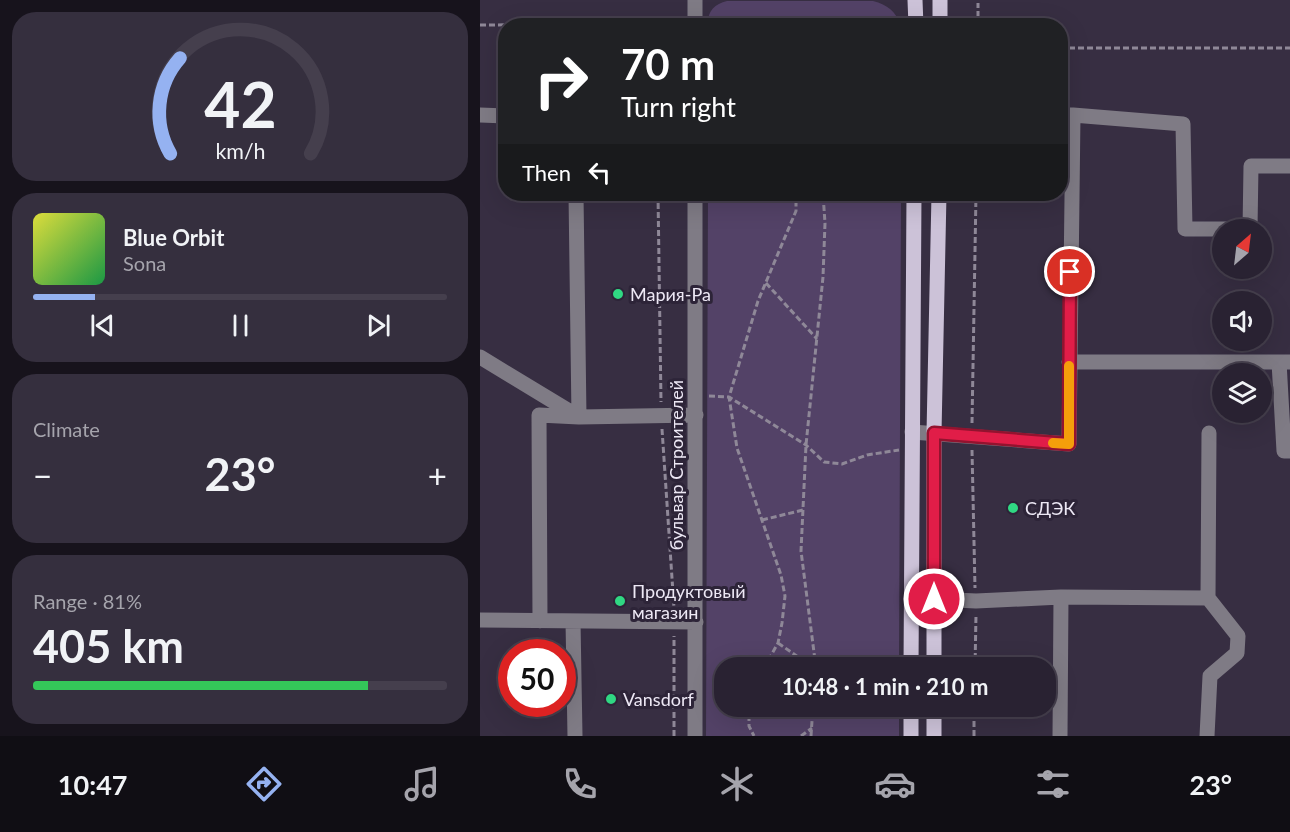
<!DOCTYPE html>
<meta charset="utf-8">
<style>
:root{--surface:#292232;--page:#352f3e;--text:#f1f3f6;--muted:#a5a4ac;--line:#453f4d;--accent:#95b2f1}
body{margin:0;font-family:Lato,sans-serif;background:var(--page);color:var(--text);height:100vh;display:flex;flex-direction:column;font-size:22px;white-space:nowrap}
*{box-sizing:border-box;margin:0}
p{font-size:20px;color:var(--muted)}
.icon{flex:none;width:33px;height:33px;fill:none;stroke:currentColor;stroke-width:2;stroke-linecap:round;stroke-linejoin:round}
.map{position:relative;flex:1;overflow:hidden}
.panel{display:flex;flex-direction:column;gap:12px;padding:12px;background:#17131c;width:480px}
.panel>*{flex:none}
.top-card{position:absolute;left:18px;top:18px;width:570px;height:183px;border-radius:24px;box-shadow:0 6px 24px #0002,0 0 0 2px var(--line);background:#202124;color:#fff;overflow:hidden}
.needle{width:39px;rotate:28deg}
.controls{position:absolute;left:732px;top:219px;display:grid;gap:12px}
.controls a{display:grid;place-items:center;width:60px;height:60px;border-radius:50%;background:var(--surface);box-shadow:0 6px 24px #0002,0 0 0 2px var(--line);font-size:30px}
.speed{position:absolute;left:18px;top:639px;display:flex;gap:12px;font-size:30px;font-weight:700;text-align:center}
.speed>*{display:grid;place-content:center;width:78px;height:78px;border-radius:50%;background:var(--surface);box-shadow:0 6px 24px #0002,0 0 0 2px var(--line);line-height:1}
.speed .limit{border:9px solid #d22;background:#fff;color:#111}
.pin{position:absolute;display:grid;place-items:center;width:51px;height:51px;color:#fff;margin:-26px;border:3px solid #fff;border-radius:50%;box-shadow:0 2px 6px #0007}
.me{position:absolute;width:66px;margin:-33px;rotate:0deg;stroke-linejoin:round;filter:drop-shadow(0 0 4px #0008)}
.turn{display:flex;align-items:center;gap:21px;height:126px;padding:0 24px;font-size:27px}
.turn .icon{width:78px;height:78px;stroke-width:2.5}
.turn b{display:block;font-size:42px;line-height:51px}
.then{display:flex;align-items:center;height:57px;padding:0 24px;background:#0003;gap:12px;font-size:22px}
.big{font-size:45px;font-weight:700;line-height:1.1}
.panel .widget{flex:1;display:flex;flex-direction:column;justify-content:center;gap:9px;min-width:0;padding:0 21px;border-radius:24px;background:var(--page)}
.panel .dial{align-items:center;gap:0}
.dial svg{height:156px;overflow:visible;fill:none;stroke:var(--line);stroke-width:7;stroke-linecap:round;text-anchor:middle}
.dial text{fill:var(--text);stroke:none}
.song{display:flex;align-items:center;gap:18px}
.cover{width:72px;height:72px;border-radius:9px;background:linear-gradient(135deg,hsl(60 70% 55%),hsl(140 70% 35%))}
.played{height:6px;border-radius:3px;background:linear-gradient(90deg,var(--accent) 15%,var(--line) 15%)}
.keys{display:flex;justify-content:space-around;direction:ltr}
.heat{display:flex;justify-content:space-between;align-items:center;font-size:33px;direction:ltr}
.charge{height:9px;border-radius:4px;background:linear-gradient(90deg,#34c759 81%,var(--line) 0)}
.trip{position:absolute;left:234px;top:657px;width:342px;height:60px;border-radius:24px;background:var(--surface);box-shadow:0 6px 24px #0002,0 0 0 2px var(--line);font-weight:700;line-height:60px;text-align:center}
.tab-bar{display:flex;height:96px;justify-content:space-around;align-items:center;background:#100e14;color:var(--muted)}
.tab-bar .icon{width:42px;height:42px}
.tab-bar .selected{color:var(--accent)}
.tab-bar b{font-size:27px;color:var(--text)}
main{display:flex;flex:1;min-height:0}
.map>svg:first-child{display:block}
</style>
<main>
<section class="panel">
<div class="widget dial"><svg viewBox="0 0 100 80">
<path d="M14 69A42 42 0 1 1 86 69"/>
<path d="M14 69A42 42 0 0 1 19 20" stroke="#95b2f1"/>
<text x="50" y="56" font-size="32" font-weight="700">42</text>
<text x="50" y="72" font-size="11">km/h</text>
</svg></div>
<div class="widget">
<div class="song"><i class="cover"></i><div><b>Blue Orbit</b><p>Sona</p></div></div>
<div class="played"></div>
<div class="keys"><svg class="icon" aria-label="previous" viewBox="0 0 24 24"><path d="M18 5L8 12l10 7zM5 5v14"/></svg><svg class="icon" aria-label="pause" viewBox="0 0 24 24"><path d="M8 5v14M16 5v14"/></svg><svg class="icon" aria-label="next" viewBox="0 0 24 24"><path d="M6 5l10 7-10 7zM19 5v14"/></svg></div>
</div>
<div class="widget"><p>Climate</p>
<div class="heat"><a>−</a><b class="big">23°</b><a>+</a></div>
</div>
<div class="widget"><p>Range · 81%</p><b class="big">405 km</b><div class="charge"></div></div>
</section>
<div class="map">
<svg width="810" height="736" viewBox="0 0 810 736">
<rect width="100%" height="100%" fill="#372e42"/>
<!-- green -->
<path fill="#534267" d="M247,1H393C408,5 415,11 421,25H228C227,12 234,4 247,1Z
M228,194H421L419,667L244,668V706L419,707V736H226Z"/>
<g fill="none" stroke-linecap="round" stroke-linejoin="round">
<!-- path -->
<path stroke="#8f8898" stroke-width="3" stroke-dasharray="6 3" stroke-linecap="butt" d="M0,25L177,24
M498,26V3
M580,48H810
M178,194L181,402
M286,283L337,339
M229,396L249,397L326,445L344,462L362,464L387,455L419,450
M492,423L496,194
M182,429L194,608
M492,450L495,588
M282,520L323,510
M298,643L334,668
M284,668L298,643L302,623L305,596L301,575L257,448L249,397L278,301L316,211V194
M336,668L321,551L326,445L343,277L345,223L343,194
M495,668L496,615
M269,706V726L274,736
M194,736V636
M321,736L332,728
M331,736L333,706
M494,736V706"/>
<!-- minor -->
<path stroke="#7f7b85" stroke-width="15" d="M215,0V26
M0,115L26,116
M593,115L703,124L705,229H770L771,166H810
M0,357L99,417L216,415
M589,362H810
M799,362L804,451H810
M432,432L589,444L593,115H580
M728,598L729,433
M454,599L496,601L581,597L728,598L758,636L757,653L730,676L727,736
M0,620L216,622
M60,621L59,415L99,417L96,194
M93,621L95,736
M215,736V194
M580,736L581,597"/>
<!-- major -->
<path stroke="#ccc2d8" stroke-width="15" d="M435,0L436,26
M460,0V26
M431,668L434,194
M454,668V433L459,194
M431,736V706
M454,736V706"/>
</g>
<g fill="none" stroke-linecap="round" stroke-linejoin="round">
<defs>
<path id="route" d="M454,599V433L589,444L590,272"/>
</defs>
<!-- route casing -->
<use href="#route" stroke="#92132f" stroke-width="15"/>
<!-- route -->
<use href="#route" stroke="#e11d48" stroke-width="10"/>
<!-- slow -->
<path stroke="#f59e0b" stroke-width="10" d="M573,443L589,444V366"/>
</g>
<!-- markers -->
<g fill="#30d883" stroke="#2d2438" stroke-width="2">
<circle cx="138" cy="294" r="6"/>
<circle cx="533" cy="508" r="6"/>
<circle cx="140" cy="601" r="6"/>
<circle cx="131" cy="699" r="6"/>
</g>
<g text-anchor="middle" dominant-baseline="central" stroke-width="6" stroke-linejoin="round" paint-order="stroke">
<!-- poi labels -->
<g font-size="18" fill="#ede8f5" stroke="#2d2438" text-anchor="start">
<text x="150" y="294">Мария-Ра</text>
<text x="545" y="508">СДЭК</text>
<text x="152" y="591">Продуктовый<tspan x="152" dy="21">магазин</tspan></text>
<text x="143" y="699">Vansdorf</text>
</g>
<!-- street labels -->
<g font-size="18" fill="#ede8f5" stroke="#2d2438">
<text transform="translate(196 465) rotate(-90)">бульвар Строителей</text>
</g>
</g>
</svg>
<div class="controls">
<a><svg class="needle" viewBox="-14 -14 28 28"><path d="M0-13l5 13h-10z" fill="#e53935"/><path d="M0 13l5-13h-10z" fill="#a5a4ac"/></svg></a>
<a><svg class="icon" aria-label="sound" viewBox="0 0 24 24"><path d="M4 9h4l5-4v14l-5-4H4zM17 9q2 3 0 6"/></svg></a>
<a><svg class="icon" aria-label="layers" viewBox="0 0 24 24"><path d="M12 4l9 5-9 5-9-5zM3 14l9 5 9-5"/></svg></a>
</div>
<div class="speed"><div class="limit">50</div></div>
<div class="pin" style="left:590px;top:272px;background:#d93025"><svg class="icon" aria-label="arrive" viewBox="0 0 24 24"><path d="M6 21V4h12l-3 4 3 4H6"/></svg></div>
<svg class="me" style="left:454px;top:599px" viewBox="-20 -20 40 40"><circle r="17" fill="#e11d48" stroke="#fff" stroke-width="3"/><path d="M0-11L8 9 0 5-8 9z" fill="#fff"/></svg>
<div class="trip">10:48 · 1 min · 210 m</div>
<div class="top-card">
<div class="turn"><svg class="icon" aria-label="right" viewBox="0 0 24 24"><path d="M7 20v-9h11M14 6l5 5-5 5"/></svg><div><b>70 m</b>Turn right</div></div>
<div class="then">Then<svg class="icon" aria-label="left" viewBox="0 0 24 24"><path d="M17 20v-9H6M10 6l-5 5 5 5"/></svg></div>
</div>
</div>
</main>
<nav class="tab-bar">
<b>10:47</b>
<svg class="icon selected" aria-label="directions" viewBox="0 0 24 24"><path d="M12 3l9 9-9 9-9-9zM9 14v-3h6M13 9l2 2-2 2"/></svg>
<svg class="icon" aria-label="music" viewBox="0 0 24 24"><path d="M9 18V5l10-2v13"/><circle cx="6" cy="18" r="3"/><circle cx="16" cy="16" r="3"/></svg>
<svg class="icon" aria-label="phone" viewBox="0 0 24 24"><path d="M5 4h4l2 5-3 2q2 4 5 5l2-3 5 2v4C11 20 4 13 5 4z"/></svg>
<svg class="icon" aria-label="climate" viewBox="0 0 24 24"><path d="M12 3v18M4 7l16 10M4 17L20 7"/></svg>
<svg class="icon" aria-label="car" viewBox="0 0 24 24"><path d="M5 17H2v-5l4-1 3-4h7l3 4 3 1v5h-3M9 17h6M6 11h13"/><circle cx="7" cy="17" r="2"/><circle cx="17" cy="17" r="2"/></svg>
<svg class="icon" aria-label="filters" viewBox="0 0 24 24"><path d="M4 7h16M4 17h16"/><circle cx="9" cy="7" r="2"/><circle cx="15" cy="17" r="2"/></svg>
<b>23°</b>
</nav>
